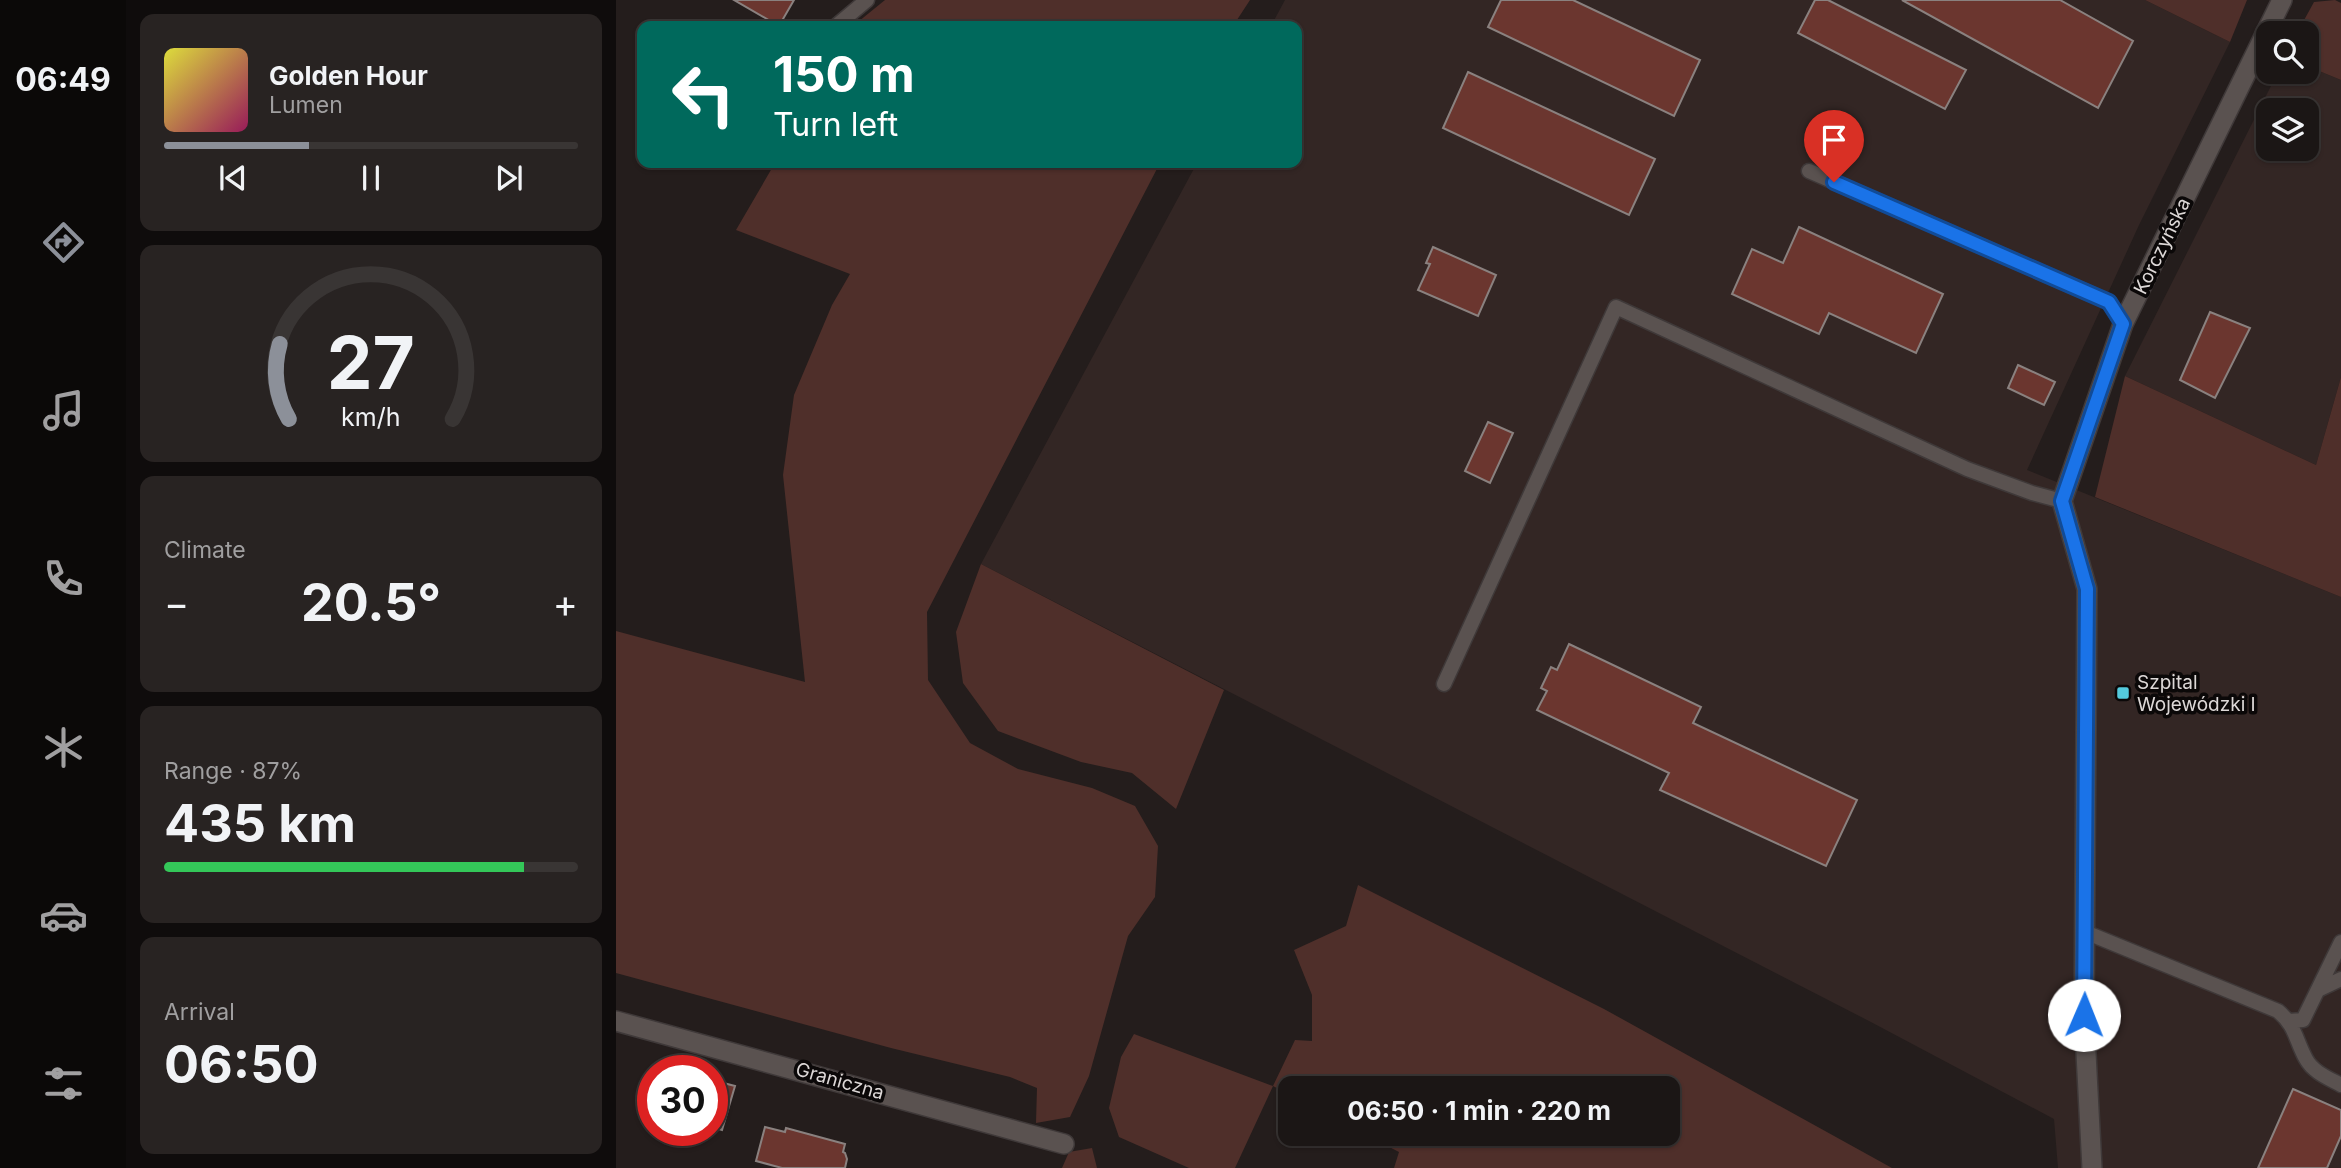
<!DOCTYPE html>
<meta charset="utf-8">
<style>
:root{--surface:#1b1615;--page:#282322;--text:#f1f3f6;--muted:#a09fa0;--line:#393534;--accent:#8c9099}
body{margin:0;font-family:Inter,sans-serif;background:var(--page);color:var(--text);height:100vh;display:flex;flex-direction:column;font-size:26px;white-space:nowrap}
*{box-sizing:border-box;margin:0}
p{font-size:23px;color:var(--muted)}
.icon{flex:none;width:38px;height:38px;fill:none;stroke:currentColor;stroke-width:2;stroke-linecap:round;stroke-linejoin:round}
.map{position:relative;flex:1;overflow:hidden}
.sheet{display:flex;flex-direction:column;gap:14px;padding:14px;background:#0f0c0c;width:490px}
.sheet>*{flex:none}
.banner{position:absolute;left:21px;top:21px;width:665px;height:147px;border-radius:14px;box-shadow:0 2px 5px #0004,0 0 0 2px var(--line);background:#00695c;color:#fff;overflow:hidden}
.buttons{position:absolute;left:1640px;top:21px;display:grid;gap:14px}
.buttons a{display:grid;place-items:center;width:63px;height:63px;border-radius:14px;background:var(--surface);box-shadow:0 2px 5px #0004,0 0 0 2px var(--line);font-size:35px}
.speed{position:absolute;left:21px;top:1055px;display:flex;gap:14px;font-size:35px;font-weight:700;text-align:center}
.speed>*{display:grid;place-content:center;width:91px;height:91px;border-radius:50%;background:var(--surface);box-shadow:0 2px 5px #0004,0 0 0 2px var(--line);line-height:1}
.speed .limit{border:10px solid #d22;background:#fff;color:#111}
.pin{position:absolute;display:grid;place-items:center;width:60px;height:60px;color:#fff;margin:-72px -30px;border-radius:50% 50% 50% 0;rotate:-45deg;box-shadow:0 0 7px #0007}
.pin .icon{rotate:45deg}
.me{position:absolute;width:77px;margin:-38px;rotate:1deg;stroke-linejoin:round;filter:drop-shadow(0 0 5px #0008)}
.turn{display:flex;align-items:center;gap:24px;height:147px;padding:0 21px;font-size:32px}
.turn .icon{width:91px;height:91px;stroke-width:2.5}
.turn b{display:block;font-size:49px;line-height:60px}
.big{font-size:52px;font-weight:700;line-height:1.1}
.sheet .card{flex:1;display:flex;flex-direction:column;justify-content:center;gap:10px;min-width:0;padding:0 24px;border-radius:14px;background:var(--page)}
.sheet .dial{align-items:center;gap:0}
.dial svg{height:182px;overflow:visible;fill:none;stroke:var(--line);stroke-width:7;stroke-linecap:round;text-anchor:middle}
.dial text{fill:var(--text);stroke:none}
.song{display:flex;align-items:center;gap:21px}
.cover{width:84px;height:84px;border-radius:10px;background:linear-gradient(135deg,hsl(60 70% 55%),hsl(330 70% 35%))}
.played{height:7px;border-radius:4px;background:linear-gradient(90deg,var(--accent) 35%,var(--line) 35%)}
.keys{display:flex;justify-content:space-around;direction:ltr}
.heat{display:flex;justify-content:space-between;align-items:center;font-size:38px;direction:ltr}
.charge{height:10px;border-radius:5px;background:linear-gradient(90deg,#34c759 87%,var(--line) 0)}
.trip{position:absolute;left:662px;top:1076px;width:402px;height:70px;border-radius:14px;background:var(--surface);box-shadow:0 2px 5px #0004,0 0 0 2px var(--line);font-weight:700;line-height:70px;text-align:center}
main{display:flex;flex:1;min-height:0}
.menu{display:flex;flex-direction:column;width:126px;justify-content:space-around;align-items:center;background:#0b0908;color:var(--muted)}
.menu .icon{width:49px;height:49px}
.menu .active{color:var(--accent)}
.menu b{font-size:32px;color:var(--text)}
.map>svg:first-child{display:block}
</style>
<main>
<nav class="menu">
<b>06:49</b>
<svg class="icon active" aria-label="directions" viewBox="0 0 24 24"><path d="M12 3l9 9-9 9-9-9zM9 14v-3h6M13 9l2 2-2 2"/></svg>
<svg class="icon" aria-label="music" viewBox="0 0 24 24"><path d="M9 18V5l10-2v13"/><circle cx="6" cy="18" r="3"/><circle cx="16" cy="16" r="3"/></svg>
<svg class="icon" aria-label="phone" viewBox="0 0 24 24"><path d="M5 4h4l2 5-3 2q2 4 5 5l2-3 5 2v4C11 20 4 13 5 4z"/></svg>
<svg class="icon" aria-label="climate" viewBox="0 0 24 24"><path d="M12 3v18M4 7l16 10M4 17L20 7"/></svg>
<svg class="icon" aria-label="car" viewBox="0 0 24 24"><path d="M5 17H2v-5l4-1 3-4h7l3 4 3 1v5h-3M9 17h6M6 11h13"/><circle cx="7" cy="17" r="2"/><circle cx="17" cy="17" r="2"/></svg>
<svg class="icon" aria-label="filters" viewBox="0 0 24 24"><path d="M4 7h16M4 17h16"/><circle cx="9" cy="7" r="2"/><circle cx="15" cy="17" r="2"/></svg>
</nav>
<section class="sheet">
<div class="card">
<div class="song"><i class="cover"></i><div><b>Golden Hour</b><p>Lumen</p></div></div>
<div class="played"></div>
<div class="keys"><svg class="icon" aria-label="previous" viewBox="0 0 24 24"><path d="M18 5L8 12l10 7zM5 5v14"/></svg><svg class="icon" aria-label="pause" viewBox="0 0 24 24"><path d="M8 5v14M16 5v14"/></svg><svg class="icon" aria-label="next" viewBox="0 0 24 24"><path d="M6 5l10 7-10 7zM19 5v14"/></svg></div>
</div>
<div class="card dial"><svg viewBox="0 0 100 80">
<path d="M14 69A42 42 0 1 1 86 69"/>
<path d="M14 69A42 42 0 0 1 10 36" stroke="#8c9099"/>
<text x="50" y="56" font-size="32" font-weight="700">27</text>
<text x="50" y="72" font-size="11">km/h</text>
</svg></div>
<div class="card"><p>Climate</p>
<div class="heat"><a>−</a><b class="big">20.5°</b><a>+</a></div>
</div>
<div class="card"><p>Range · 87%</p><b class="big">435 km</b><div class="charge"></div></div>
<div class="card"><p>Arrival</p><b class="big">06:50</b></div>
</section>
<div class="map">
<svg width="1725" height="1168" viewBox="0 0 1725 1168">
<rect width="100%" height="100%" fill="#241d1c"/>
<!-- built -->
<path fill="#332624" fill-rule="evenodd" d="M669,0H1529L1614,42L1523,225L1411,470L1725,597V1168H1442L1438,1119L1253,1021L365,564L581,163H681V26H655Z
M1691,66L1725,80V377L1700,465L1509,376L1662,72H1690ZM1652,110H1690V149H1652Z"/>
<!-- green -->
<path fill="#4f2f2a" d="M269,0H634L617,26H237Z
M1529,0H1631L1614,42Z
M1719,0L1725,3V80L1691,66L1690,33H1681L1698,2Z
M159,163H544L311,612L312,680L354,743L402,769L476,788L519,806L542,846L539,897L512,936L473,1076L454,1117L420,1123L421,1088L394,1077L275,1048L0,973V631L189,682L167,475L178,395L216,305L234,274L120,230Z
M1509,376L1700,465L1725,377V597L1479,497Z
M365,564L608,690L560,809L516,773L465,762L382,731L347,683L340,632Z
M742,885L988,1009L1276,1168H778L783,1152L748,1134H1052V1088H674V1095L657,1086L619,1168H573L503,1137L493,1108L505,1057L518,1034L657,1086L679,1040L696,1041V995L678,950L730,926Z
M476,1148L481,1168H446L453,1152Z"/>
<!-- building -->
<path fill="#6b362f" stroke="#8a817f" stroke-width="2" d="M118,0H178L163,26Z
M885,0H957L1084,60L1058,116L872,27Z
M1199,0H1212L1350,70L1329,109L1182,33Z
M1286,0H1444L1517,41L1482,108Z
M852,72L1039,159L1013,215L827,128Z
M1183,227L1327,294L1300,353L1213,313L1203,334L1116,294L1136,249L1167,263Z
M817,247L880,275L862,316L802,290L814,264L810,263Z
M1594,312L1634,328L1599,398L1564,380Z
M1402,365L1439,382L1428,405L1392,388Z
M872,422L897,433L874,483L849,471Z
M953,644L1085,707L1077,723L1241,800L1210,866L1044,790L1053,773L921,710L931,691L925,688L935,667L941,670Z
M96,1080L119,1086L106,1130L96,1127Z
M1677,1089L1725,1110V1136L1711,1168H1642Z
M149,1127L169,1132L170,1128L229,1144L227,1152L229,1153L231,1159L229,1168H166L140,1161Z"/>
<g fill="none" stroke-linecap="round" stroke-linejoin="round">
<defs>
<path id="service" d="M220,26L251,0
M1193,171L1493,302L1507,324
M828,684L1000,307L1351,469L1416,493L1446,501
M1469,932L1662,1011C1680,1026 1679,1039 1690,1059C1697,1072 1712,1078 1725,1085
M1702,990L1725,979
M1673,1021L1687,1020L1725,942"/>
<path id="minor" d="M0,1021L448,1144
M1476,1168L1468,1015L1471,589L1446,501L1507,324L1666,0"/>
</defs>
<!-- service casing -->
<use href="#service" stroke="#3f3939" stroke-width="17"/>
<!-- minor casing -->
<use href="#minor" stroke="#3f3939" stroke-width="22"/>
<!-- service -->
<use href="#service" stroke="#5a5250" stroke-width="14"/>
<!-- minor -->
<use href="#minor" stroke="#5a5250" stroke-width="19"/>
</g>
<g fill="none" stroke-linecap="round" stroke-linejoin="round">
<defs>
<path id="route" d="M1218,182L1493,302L1507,324L1446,501L1471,589L1468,1015"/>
</defs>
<!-- route casing -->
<use href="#route" stroke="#114b97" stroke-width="18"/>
<!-- route -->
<use href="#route" stroke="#1a73e8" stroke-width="12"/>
</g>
<!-- markers -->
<rect fill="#54cadd" stroke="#0b0808" stroke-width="2.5" x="1500" y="686" width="14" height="14" rx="3.5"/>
<g text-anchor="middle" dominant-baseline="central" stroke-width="7" stroke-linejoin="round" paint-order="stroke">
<!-- street labels -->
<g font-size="19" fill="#ddd8d7" stroke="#0b0808">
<text transform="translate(1546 246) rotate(-64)">Korczyńska</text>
<text transform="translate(224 1081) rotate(16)">Graniczna</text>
</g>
<!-- poi labels -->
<g font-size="19" fill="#ddd8d7" stroke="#0b0808" text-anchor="start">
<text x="1521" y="682">Szpital<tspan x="1521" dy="22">Wojewódzki I</tspan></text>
</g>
</g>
</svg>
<div class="buttons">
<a><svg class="icon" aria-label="search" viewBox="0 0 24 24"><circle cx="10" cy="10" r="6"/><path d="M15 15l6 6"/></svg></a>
<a><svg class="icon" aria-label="layers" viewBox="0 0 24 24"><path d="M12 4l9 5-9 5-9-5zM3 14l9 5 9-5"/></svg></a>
</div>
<div class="speed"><div class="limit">30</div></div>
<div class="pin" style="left:1218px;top:182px;background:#d93025"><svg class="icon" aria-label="arrive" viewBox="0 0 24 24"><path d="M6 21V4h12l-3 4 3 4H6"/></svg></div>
<svg class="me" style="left:1468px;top:1015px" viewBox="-20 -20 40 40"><circle r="19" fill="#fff"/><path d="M0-13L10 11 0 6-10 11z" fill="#1a73e8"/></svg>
<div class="trip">06:50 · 1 min · 220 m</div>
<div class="banner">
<div class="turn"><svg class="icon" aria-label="left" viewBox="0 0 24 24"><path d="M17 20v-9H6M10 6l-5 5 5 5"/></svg><div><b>150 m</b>Turn left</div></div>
</div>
</div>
</main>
